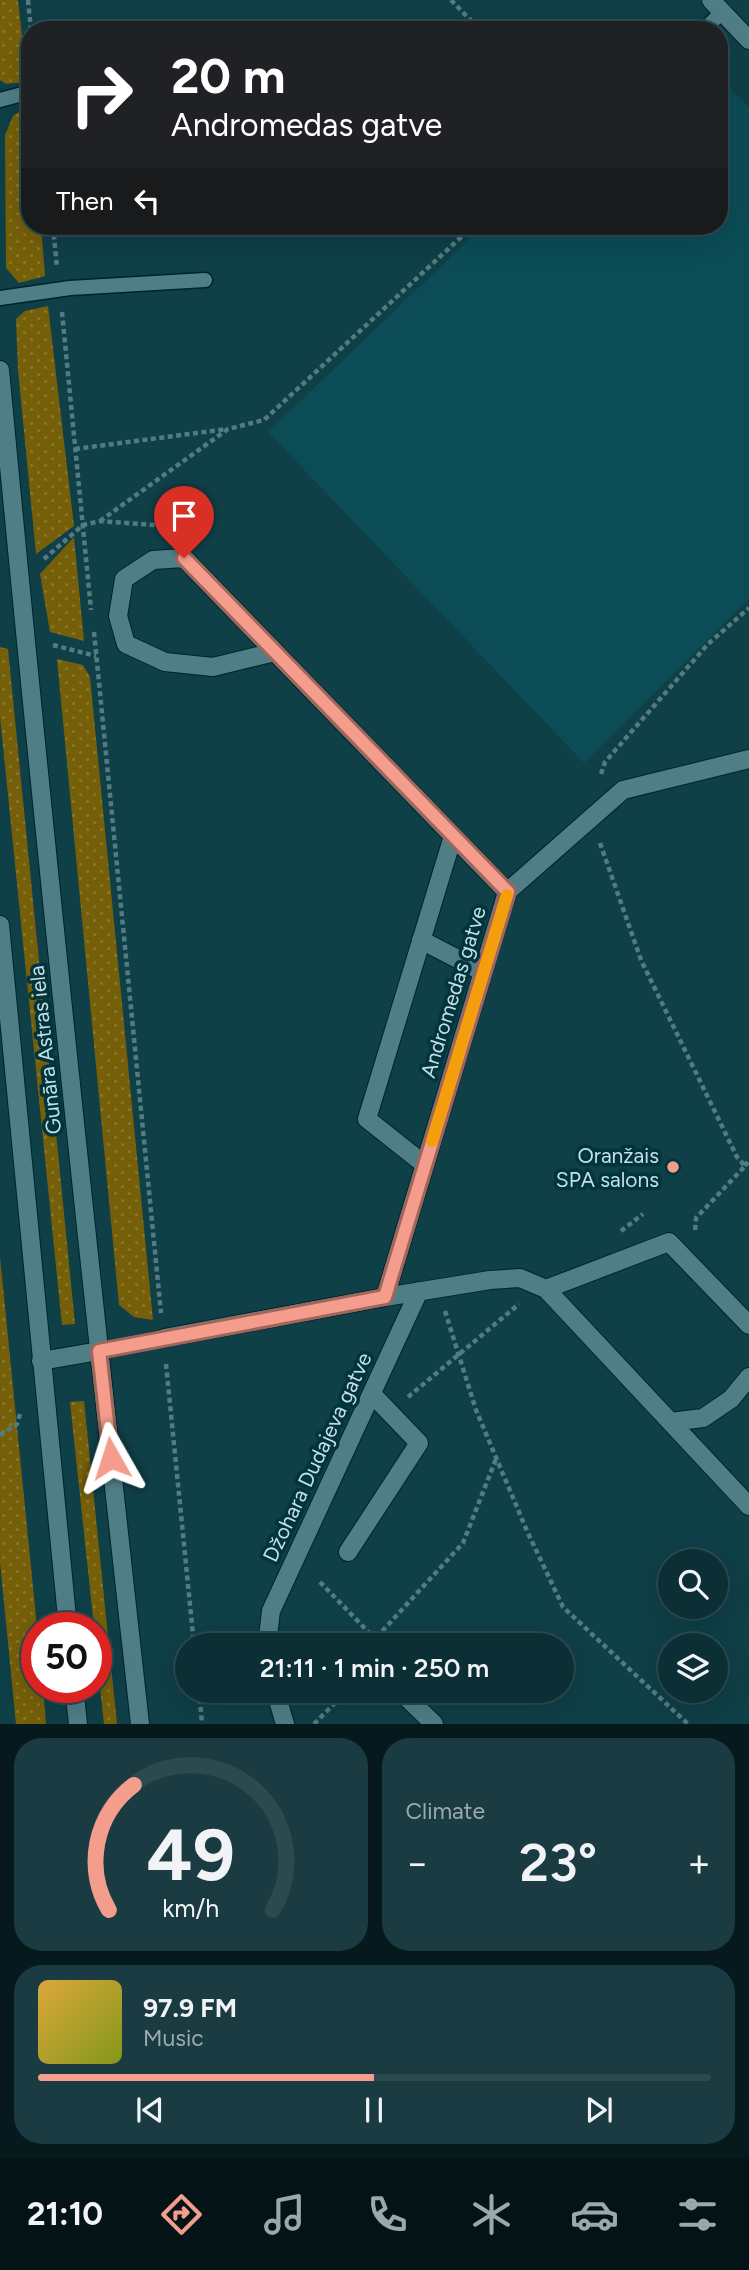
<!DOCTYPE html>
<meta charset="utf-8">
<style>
:root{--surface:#0b2f35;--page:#193b41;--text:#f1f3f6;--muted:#9aa9ad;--line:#2b4a50;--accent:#f49d8c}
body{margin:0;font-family:Figtree,sans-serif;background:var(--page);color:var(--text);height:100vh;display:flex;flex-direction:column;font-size:26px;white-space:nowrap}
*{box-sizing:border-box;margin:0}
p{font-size:23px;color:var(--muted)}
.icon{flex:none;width:38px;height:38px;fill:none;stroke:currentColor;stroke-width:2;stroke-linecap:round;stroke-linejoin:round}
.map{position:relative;height:1724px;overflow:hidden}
.panel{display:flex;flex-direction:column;gap:14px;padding:14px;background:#061a1d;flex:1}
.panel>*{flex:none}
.banner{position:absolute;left:21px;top:21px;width:707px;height:214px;border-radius:28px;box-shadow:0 7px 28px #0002,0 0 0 2px var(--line);background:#202124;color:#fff;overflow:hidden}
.controls{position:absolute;left:658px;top:1549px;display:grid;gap:14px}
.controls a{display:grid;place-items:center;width:70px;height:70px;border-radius:50%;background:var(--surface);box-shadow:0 7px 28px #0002,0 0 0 2px var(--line);font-size:35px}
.speed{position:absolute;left:21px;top:1612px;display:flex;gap:14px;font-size:35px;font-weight:700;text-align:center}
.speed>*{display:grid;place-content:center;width:91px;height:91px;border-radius:50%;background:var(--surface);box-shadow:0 7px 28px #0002,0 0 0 2px var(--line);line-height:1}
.speed .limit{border:10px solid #d22;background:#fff;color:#111}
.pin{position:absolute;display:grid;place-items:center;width:60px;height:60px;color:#fff;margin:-72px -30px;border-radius:50% 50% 50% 0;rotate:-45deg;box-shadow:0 0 7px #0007}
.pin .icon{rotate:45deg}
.me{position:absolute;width:77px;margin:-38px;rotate:354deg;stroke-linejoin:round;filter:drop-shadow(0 0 5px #0008)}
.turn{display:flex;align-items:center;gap:24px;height:147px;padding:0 35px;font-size:32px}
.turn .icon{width:91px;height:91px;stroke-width:2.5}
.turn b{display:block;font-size:49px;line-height:60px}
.then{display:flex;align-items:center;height:66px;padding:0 35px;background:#0003;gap:14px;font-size:26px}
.big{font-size:52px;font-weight:600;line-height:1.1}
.panel .widget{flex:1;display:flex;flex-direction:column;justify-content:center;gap:10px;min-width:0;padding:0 24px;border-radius:28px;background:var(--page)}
.panel .dial{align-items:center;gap:0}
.dial svg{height:182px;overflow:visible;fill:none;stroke:var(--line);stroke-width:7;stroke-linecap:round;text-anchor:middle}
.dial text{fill:var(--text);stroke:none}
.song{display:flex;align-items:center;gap:21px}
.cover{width:84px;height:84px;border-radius:10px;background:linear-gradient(135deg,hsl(40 70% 55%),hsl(70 70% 35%))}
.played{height:7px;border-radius:4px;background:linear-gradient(90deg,var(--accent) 50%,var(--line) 50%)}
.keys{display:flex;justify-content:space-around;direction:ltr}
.heat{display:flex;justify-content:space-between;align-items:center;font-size:38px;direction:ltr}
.panel .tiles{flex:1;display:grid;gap:14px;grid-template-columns:1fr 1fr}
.widget:last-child{grid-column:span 2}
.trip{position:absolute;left:175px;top:1633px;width:399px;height:70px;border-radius:35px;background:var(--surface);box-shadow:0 7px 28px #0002,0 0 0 2px var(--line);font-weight:600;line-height:70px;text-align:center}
.tab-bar{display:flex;height:112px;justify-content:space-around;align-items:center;background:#041315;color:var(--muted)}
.tab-bar .icon{width:49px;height:49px}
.tab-bar .active{color:var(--accent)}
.tab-bar b{font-size:32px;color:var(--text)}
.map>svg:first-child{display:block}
</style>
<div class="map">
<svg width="749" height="1724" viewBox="0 0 749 1724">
<defs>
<pattern id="grass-dots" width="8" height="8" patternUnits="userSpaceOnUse" patternTransform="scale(1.75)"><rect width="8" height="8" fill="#765f09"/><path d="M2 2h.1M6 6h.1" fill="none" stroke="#88762d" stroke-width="1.8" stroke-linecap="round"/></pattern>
</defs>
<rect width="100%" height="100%" fill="#0f3f47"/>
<!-- built -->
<path fill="#0b4c56" d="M719,76L749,108V599L584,763L268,432L483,226H719Z"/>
<!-- grass -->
<path fill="url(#grass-dots)" d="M0,0H18L27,82L6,84L0,80Z
M29,105L30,226H41L45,276L19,283L6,268L5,135L13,116Z
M48,306L74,526L36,554L18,370L16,319L25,311Z
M74,537L84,641L50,632L40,574Z
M0,647L8,649L75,1324L62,1325L0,717Z
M57,659L83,665L90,677L153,1320L134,1317L119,1305Z
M0,1257L37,1627V1687H43L46,1724H16L0,1562Z
M84,1401L117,1724H104L96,1652V1628L94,1627L70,1402Z"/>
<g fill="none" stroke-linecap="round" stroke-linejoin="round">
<defs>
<path id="service" d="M704,30L722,12
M0,100L30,92
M0,298L70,288L205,280
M99,1351L164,1338"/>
<path id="minor" d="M711,0L749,40
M275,652L213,667L165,662L126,644L118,616L124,579L153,560L184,558L507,892
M421,940L483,972
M425,1165L367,1119L453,836
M546,1289L669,1242L749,1325
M385,1297L507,892L623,790L749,759
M164,1338L385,1297L490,1280L520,1278L546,1289L749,1506
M670,1422L703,1418L731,1399L749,1377
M348,1552L419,1443L372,1394
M267,1645L271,1611L419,1291
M275,1690L285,1724
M399,1690L434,1724"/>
<path id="secondary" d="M0,370C42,822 90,1273 140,1724
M0,925L68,1628
M41,1361L99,1351
M74,1687L78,1724"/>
</defs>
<!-- service casing -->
<use href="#service" stroke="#01242b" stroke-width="17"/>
<!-- minor casing -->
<use href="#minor" stroke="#01242b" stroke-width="20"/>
<!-- secondary casing -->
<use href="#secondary" stroke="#01242b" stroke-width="20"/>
<!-- path -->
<path stroke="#547b82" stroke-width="4.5" stroke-dasharray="5 3.5" stroke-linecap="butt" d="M28,0L31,30
M451,0L480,30
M53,226L57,268
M53,233L68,231L74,226
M62,312L91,610
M75,449L227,429
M100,521L228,429L264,420L473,226
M44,559L83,525L100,521L182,527L188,532
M94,632L161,1313
M53,645L96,656
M601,774L605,762L708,644L749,608
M600,843L641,960L737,1157L745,1166L696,1218L695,1231
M745,1166L749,1160
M621,1231L643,1214
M445,1311L476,1410L527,1531L563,1607L688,1724
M166,1364L194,1645
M408,1397L519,1304
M0,1435L17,1424L20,1414
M320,1582L381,1645
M373,1645L375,1639L463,1543L496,1459
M199,1690L202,1724
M314,1724L348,1690"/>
<!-- service -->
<use href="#service" stroke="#507e87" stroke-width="14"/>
<!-- minor -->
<use href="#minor" stroke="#507e87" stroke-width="18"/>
<!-- secondary -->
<use href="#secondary" stroke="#507e87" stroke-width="18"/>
</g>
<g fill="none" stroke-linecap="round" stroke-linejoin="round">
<defs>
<path id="route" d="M111,1458L99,1351L385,1297L508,892L184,558"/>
</defs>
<!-- route casing -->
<use href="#route" stroke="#9f665b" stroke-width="18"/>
<!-- route -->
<use href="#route" stroke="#f49d8c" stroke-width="12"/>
<!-- slow -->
<path stroke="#f59e0b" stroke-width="12" d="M432,1141L507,895"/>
</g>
<!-- markers -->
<circle fill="#f49d8c" stroke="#01353d" stroke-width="2.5" cx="673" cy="1167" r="7"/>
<g text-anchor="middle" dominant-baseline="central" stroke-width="7" stroke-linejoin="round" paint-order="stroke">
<!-- street labels -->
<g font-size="21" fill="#c7dfe4" stroke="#01353d">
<text transform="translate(453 992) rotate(-73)">Andromedas gatve</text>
<text transform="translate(45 1050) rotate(-96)">Gunāra Astras iela</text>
<text transform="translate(317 1457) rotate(-65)">Džohara Dudajeva gatve</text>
</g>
<!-- poi labels -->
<g font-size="21" fill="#c7dfe4" stroke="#01353d" text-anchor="end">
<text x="659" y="1155">Oranžais<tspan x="659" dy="24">SPA salons</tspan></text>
</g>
</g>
</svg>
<div class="controls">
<a><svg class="icon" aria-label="search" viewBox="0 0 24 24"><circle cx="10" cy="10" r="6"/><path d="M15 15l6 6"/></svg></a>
<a><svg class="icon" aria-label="layers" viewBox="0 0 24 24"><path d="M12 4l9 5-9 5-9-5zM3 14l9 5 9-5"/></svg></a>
</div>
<div class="speed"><div class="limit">50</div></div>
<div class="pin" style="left:184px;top:558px;background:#d93025"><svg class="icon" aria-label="arrive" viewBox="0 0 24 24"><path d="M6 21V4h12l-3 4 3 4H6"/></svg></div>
<svg class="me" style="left:111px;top:1458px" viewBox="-20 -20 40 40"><path d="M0-17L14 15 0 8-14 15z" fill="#f49d8c" stroke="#fff" stroke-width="4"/></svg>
<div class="trip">21:11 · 1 min · 250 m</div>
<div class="banner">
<div class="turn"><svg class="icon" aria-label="right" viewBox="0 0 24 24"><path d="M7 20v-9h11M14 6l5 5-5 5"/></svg><div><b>20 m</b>Andromedas gatve</div></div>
<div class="then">Then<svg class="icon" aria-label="left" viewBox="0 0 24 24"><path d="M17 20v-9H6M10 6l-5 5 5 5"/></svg></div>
</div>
</div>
<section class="panel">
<div class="tiles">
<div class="widget dial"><svg viewBox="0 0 100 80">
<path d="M14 69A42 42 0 1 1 86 69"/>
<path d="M14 69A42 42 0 0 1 25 14" stroke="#f49d8c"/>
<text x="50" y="56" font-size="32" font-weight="700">49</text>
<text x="50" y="72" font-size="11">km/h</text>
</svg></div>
<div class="widget"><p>Climate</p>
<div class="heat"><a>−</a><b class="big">23°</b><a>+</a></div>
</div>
<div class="widget">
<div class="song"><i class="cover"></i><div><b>97.9 FM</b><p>Music</p></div></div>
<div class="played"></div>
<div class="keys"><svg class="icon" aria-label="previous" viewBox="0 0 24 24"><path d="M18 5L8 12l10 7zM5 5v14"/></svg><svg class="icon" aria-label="pause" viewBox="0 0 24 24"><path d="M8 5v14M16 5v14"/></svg><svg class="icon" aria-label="next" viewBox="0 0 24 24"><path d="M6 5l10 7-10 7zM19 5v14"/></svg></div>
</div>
</div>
</section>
<nav class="tab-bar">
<b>21:10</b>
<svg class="icon active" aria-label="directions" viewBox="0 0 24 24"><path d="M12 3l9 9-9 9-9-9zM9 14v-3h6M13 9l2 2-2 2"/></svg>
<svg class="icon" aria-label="music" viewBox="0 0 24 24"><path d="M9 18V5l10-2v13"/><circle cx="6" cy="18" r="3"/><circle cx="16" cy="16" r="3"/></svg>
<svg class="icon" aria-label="phone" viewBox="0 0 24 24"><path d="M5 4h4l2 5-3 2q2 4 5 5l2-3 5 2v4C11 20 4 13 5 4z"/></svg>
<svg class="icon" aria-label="climate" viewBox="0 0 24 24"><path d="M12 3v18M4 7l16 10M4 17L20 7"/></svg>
<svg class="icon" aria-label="car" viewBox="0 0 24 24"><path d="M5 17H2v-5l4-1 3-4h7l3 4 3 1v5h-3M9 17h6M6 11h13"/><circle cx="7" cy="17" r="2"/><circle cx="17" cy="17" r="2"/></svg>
<svg class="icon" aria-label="filters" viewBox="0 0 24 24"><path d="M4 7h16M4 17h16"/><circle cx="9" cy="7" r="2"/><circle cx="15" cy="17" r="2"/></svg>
</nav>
